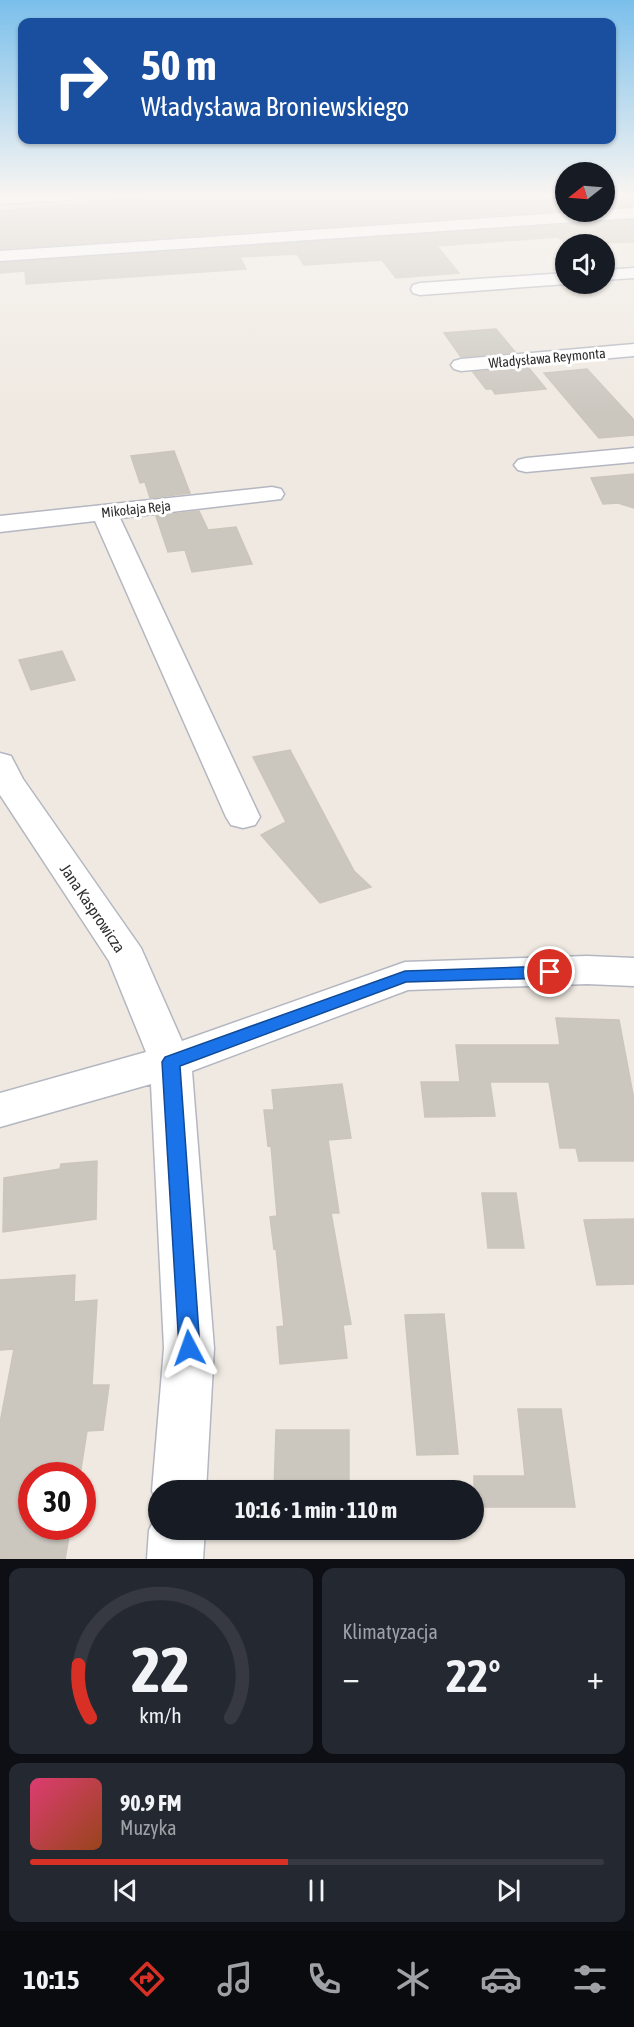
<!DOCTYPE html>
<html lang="pl">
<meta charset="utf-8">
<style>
:root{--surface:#171b24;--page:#242831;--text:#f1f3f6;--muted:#9ea1a6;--line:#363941;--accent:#d93025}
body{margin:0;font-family:"Asap Condensed",sans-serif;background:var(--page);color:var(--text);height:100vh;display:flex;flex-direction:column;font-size:22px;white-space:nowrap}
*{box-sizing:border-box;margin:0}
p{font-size:20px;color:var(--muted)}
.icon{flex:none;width:33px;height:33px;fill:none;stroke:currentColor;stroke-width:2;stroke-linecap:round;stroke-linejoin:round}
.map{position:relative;height:1559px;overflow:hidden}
.details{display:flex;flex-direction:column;gap:9px;padding:9px;background:#0d0f14;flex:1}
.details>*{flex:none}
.top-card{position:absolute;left:18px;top:18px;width:598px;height:126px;border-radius:12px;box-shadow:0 2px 4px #0004;background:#1a4fa0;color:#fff;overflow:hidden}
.needle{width:39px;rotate:253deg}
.buttons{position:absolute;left:555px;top:162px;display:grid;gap:12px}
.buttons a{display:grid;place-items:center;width:60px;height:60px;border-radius:50%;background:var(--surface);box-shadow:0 2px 4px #0004;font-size:30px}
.speed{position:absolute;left:18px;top:1462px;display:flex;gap:12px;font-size:30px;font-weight:700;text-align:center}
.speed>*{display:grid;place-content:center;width:78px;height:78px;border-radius:50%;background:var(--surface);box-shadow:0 2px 4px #0004;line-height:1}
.speed .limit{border:9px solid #d22;background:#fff;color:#111}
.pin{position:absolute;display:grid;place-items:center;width:51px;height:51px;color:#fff;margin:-26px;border:3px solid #fff;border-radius:50%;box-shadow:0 2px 6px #0007}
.me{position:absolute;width:66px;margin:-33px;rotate:356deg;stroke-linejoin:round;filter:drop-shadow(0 0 4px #0008)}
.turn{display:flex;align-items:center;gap:21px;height:126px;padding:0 24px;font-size:27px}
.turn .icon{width:78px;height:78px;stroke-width:2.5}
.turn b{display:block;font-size:42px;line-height:51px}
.big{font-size:45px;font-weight:700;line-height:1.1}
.details .widget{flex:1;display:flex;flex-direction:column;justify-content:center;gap:9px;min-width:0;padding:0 21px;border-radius:12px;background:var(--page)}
.details .dial{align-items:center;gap:0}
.dial svg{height:156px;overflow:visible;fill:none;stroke:var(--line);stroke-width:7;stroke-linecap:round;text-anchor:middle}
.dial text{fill:var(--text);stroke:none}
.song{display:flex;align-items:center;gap:18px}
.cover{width:72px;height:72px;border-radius:9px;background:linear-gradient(135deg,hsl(340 70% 55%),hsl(20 70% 35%))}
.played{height:6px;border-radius:3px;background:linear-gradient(90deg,var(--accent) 45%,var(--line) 45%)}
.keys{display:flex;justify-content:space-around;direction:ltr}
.heat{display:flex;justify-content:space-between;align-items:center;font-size:33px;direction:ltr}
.details .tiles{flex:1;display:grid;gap:9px;grid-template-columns:1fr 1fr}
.widget:last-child{grid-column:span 2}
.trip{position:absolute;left:148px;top:1480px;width:336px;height:60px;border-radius:30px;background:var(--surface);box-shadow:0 2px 4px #0004;font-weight:700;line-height:60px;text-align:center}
.dock{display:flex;height:96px;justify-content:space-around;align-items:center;background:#090b0e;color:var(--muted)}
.dock .icon{width:42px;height:42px}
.dock .current{color:var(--accent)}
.dock b{font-size:27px;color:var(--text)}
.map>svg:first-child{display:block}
</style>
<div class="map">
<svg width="634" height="1559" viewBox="0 0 634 1559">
<rect width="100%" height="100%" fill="#efe9e1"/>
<!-- building -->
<path fill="#cbc7bf" stroke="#cbc5ba" stroke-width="1.5" d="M169,195H490L499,203L566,199V210L0,249V211Z
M634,199V206L604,208V201Z
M634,220V242L566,244L558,237L437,246L459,273L396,278L382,260L304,265L297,254L240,257L246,269L26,284L25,271L0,273V263Z
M496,329L515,352L461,357L444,333Z
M528,367L546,389L495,394L492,389H486L473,372Z
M587,369L634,420V435L599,438L544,373Z
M174,451L190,493L150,498L145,482L140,483L131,456Z
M634,474V508L618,503L603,504L591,478Z
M199,511L208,530L236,527L252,564L192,572L185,550L168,552L156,516Z
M62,651L75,680L31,690L19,660Z
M290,750L354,871L371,887L320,903L261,835L286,822L253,757Z
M556,1018L619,1020L634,1100V1161H579L576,1148H560L549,1082H490L495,1116L425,1117L421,1082H460L456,1045H560Z
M342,1084L351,1138L328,1140L339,1213H331L351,1324L343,1325L347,1358L280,1364L277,1327L284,1326L276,1248L274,1249L270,1217L277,1216L271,1145L268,1146L264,1110H274L272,1090Z
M97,1161L96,1219L3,1232L4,1178L60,1169L61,1164Z
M482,1193H516L524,1248H488Z
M634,1219V1284L597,1285L584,1220Z
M75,1275L74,1302L97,1300L92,1385H109L103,1430L87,1431L80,1475L32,1476V1527H36V1529L70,1531L65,1559H0V1423L14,1349L0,1350V1280Z
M444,1314L458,1454L417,1455L405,1315Z
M518,1409H561L575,1507H474V1476H525Z
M276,1430H349V1491H274Z"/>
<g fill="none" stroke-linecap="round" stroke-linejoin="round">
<defs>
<path id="minor" d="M0,195H79L71,200L0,204Z
M634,208V218L0,261V251Z
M634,268V278L604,280V270Z
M566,273V284L420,295L413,293L411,289L413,285L420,283Z
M634,344V356L461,371L454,369L451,365L454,361L461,359Z
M634,448V462L526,472L518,470L514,465L518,460L526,458Z
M272,487L281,489L284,494L281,499L120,518L260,817L255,825L243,828L231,825L226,817L95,521L0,532V516Z
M0,753L11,756L23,779L141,948L182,1041L405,962L587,956L634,958V986L587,984L408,990L192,1071L214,1348L206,1491H159V1508L152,1491L164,1348L151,1084L0,1127V1093L146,1052L109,961L0,795Z
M159,1510V1530H205L203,1559H147L149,1530Z"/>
</defs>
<!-- minor casing -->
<use href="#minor" stroke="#b4b7c1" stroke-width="3"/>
<!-- minor -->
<use href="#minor" fill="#fff" fill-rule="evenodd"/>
</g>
<!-- sky -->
<linearGradient id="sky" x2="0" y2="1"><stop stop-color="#7abfeb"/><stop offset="0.47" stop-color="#f8f5f2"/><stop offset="1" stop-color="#f8f5f2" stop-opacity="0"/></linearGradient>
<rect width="634" height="413" fill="url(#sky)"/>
<!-- route -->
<path fill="#1a73e8" stroke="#114b97" stroke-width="1.5" d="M550,966L556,968L558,972L556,976L550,978L406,982L180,1066L200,1348L197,1355L189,1358L182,1355L179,1348L162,1062L165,1057L405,971Z"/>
<g text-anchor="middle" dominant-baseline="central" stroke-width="6" stroke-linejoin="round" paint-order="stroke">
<!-- far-street labels -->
<g font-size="14" fill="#2e2e2e" stroke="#fff">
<text transform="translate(547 358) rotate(-5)">Władysława Reymonta</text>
<text transform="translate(136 509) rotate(-6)">Mikołaja Reja</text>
</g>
<!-- street labels -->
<g font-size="16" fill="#2e2e2e" stroke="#fff">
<text transform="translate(93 908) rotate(56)">Jana Kasprowicza</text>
</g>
</g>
</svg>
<div class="buttons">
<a><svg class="needle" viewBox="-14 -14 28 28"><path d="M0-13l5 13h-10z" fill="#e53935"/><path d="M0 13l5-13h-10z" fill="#9ea1a6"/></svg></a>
<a><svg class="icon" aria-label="sound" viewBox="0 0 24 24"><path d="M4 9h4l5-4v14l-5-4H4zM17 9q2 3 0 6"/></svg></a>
</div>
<div class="speed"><div class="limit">30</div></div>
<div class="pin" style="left:550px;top:972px;background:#d93025"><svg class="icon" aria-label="arrive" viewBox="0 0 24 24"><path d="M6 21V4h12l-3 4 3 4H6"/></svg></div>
<svg class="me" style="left:189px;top:1348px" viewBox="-20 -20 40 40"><path d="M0-17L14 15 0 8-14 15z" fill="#1a73e8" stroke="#fff" stroke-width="4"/></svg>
<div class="trip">10:16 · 1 min · 110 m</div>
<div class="top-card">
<div class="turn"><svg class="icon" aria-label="right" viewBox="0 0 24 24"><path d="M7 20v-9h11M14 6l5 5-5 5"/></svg><div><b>50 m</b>Władysława Broniewskiego</div></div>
</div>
</div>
<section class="details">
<div class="tiles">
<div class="widget dial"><svg viewBox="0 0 100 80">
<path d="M14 69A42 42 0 1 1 86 69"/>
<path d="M14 69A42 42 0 0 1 8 42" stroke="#d93025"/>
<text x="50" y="56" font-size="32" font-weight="700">22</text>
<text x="50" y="72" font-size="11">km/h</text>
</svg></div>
<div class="widget"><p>Klimatyzacja</p>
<div class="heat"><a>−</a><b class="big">22°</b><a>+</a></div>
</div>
<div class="widget">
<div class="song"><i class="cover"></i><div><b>90.9 FM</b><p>Muzyka</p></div></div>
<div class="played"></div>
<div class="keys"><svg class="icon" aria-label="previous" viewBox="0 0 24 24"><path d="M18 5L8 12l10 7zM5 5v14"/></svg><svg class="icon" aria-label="pause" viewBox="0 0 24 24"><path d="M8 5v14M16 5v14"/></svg><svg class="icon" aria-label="next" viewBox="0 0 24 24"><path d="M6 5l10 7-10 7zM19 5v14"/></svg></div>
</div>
</div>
</section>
<nav class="dock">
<b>10:15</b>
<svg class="icon current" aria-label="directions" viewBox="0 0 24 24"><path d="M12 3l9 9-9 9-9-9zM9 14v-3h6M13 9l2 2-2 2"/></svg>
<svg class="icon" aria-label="music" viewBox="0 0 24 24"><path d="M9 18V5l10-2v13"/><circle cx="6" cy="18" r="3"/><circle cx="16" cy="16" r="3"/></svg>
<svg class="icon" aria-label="phone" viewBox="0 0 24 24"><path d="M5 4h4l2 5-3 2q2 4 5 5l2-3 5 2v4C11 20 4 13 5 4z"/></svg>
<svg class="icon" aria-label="climate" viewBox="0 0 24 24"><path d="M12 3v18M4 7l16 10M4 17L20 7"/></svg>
<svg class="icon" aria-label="car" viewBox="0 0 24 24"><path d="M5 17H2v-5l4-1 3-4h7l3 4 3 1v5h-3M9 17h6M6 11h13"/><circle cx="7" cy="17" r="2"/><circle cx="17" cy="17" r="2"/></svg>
<svg class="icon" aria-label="filters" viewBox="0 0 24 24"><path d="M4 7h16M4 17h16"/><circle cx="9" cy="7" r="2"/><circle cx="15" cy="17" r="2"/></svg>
</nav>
